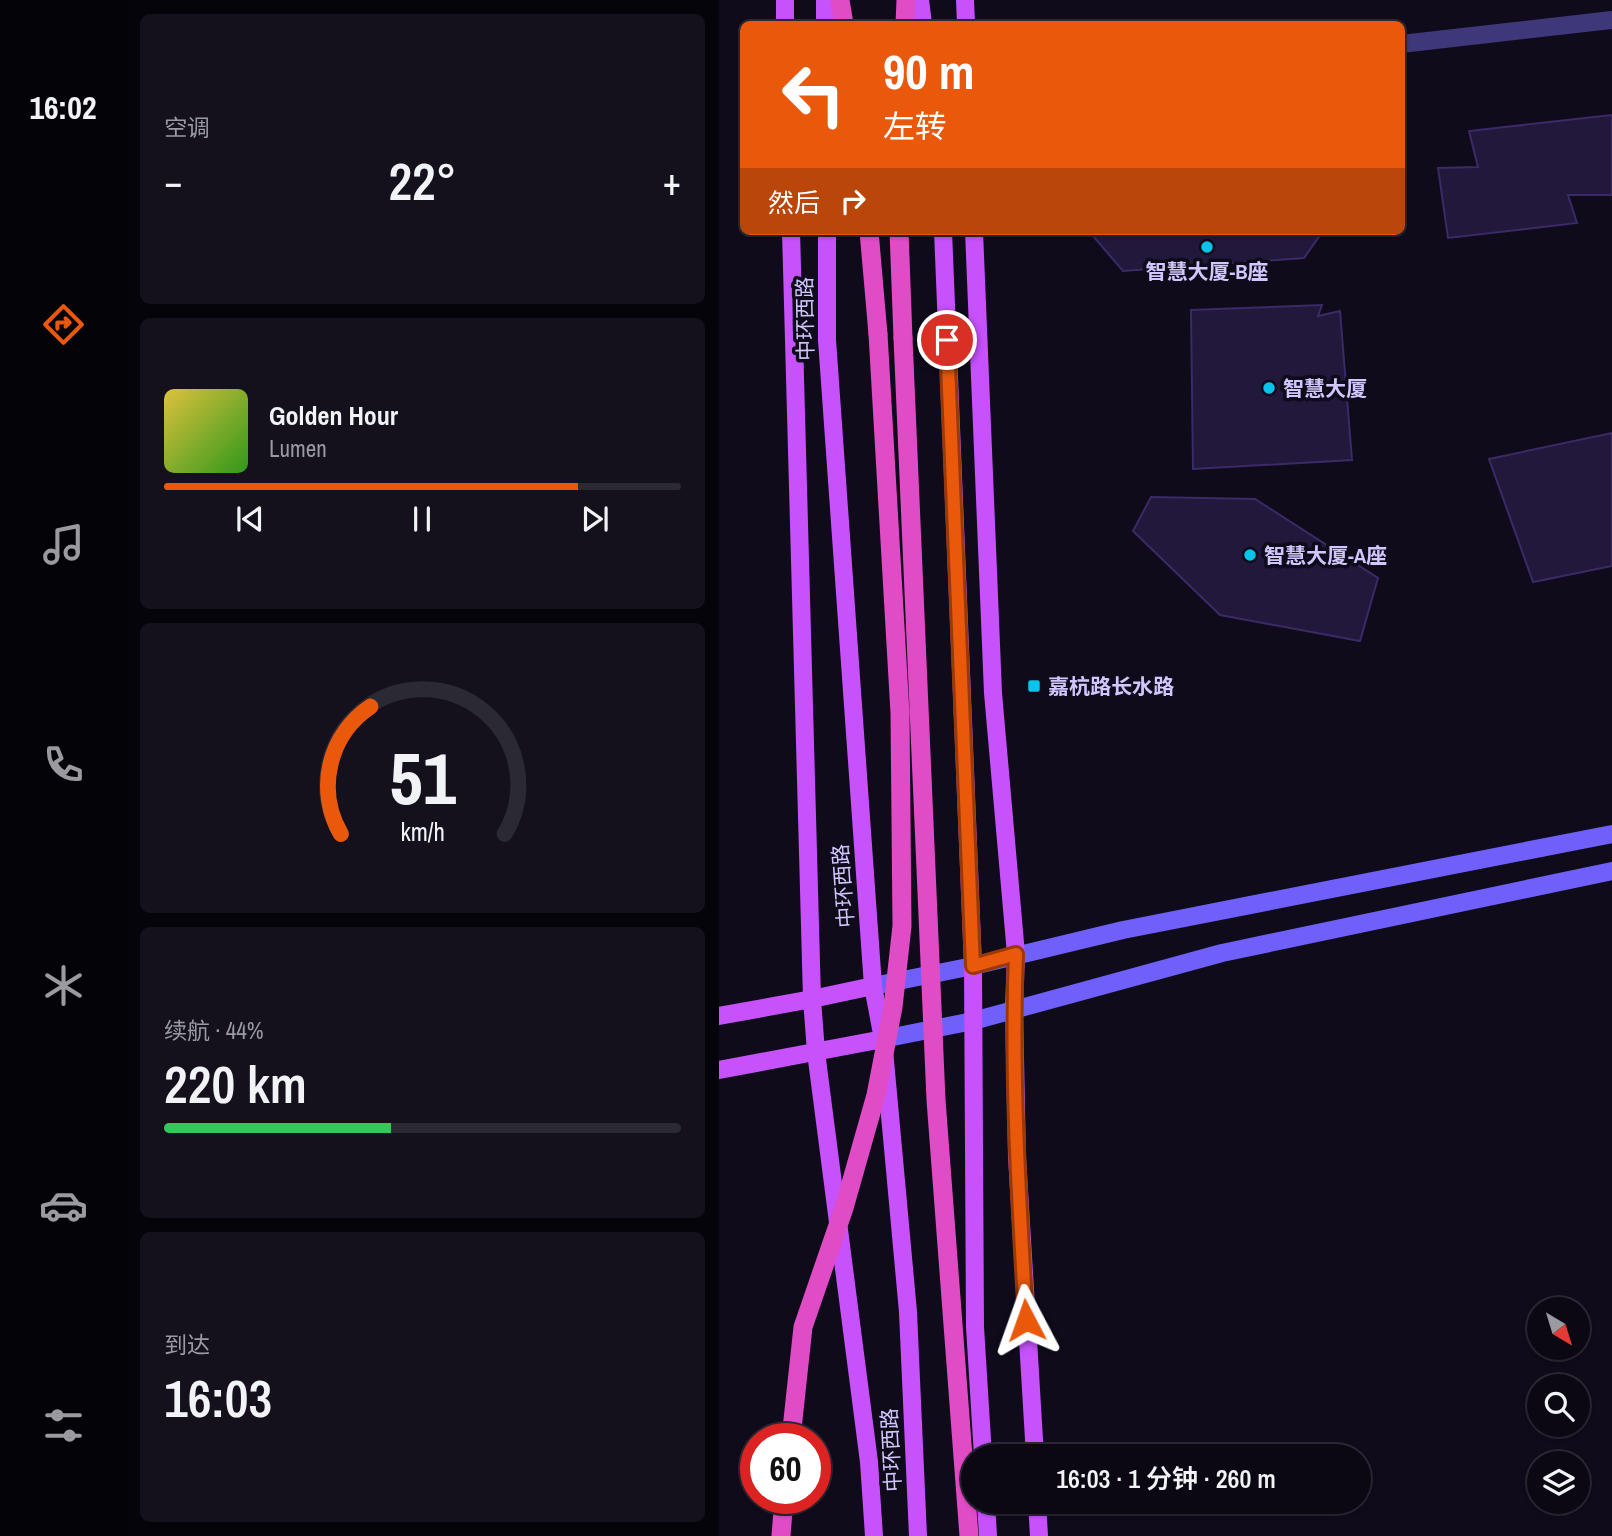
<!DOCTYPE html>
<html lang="zh">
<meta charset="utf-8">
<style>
:root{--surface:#0b0814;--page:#14111d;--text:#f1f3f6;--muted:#9a9aa0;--line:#2b2934;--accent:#ea580c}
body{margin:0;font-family:"Archivo Narrow","Noto Sans SC",sans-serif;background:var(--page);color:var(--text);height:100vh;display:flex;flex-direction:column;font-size:26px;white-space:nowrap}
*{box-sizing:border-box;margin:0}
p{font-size:23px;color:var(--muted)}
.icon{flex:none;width:38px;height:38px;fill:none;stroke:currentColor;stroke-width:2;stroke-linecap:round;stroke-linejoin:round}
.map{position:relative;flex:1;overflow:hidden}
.drawer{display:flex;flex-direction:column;gap:14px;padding:14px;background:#06040b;width:593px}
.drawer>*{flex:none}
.hud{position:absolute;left:21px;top:21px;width:665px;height:214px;border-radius:10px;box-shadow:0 2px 5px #0004,0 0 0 2px var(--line);background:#ea580c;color:#fff;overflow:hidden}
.needle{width:46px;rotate:142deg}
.fabs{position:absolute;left:808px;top:1297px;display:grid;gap:14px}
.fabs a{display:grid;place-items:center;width:63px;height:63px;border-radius:50%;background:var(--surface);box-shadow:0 2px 5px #0004,0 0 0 2px var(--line);font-size:35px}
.speed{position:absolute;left:21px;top:1423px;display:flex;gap:14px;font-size:35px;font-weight:700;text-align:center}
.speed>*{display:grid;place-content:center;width:91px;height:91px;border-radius:50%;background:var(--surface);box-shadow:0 2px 5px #0004,0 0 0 2px var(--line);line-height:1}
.speed .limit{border:10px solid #d22;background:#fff;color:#111}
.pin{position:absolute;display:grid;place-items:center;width:60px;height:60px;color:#fff;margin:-30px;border:4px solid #fff;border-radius:50%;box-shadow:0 2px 7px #0007}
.me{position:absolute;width:77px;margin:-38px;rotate:356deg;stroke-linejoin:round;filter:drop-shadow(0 0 5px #0008)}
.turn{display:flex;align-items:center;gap:24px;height:147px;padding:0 28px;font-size:32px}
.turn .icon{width:91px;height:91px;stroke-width:2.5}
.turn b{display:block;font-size:49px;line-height:60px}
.then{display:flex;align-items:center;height:66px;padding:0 28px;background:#0003;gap:14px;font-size:26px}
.big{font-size:52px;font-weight:600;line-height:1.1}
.drawer .tile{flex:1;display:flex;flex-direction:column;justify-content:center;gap:10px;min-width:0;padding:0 24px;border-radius:10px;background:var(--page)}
.drawer .dial{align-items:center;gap:0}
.dial svg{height:182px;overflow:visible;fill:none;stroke:var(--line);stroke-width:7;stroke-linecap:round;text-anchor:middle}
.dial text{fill:var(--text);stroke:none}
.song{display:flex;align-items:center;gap:21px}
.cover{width:84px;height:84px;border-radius:10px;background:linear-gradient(135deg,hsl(50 70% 55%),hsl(110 70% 35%))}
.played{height:7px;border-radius:4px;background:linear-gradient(90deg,var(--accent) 80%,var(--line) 80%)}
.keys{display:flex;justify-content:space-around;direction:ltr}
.heat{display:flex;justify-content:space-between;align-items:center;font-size:38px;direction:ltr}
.charge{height:10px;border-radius:5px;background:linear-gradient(90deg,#34c759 44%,var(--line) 0)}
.trip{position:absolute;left:242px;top:1444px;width:410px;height:70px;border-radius:35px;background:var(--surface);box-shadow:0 2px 5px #0004,0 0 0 2px var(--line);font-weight:600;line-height:70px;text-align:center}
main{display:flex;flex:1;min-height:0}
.tabs{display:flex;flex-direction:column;width:126px;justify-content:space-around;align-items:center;background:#040308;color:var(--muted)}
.tabs .icon{width:49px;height:49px}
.tabs .active{color:var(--accent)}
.tabs b{font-size:32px;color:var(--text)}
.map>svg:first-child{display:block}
</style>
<main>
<nav class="tabs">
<b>16:02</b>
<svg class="icon active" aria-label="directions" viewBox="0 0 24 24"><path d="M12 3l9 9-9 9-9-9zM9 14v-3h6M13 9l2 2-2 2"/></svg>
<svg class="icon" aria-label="music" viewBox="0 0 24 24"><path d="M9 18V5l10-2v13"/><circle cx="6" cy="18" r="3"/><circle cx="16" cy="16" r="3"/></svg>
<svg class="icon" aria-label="phone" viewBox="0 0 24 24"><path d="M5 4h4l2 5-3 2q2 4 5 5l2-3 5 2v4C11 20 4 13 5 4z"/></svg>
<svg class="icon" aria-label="climate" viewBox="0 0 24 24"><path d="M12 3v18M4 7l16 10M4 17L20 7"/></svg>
<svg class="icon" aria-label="car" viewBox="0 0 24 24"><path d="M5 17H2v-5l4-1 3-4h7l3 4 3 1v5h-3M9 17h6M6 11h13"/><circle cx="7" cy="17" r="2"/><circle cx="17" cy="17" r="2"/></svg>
<svg class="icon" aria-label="filters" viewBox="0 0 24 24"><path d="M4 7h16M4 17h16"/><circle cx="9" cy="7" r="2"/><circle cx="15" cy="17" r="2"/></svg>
</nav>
<section class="drawer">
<div class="tile"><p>空调</p>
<div class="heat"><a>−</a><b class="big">22°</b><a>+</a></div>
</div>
<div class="tile">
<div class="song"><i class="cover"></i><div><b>Golden Hour</b><p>Lumen</p></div></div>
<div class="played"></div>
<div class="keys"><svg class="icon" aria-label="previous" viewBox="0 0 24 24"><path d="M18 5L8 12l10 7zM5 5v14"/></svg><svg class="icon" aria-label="pause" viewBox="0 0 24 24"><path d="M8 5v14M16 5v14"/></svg><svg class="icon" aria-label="next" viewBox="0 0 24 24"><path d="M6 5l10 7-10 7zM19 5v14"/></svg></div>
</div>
<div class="tile dial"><svg viewBox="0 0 100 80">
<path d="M14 69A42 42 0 1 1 86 69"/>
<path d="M14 69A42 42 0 0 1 27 13" stroke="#ea580c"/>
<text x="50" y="56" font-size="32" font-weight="700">51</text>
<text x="50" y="72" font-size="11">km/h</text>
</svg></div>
<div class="tile"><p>续航 · 44%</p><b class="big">220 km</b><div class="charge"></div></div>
<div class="tile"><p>到达</p><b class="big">16:03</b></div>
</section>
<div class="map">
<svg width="893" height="1536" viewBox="0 0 893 1536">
<rect width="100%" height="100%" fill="#0f0b1b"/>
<!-- building -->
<path fill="#22183c" stroke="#3b2a67" stroke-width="2" d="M893,115V195H849L858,223L729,238L719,168L759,167L750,131Z
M379,231H604L585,258L404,271L374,236Z
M603,305L599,316L621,311L633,460L474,469L472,310Z
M893,433V566L814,582L770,459Z
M432,497L536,499L659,578L641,641L501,615L414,531Z"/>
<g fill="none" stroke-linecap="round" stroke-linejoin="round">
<!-- minor -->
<path stroke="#3e3779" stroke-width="18" d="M682,44L893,20"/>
<!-- secondary -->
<path stroke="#6f60fb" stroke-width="18" d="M154,986L254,966L404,930L893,834
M164,1039L254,1021L503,953L893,871"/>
<!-- primary -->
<path stroke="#c751fb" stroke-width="18" d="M66,0V24
M106,0V24
M201,0L204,24
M246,0L247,24
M72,231L93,999L97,1052L150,1462L155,1536
M108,231V340L154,986L164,1039L189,1312L199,1536
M224,231L254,966L256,1327L264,1456
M255,231L274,693L297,954L295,1008L298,1157L316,1456
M0,1016L93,999L154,986
M0,1070L164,1039
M267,1502L269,1536
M318,1502L320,1536"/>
<!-- trunk -->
<path stroke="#e04bc6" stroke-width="19" d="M121,0L125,24
M186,24L187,0
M150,231L159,334
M180,231L184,338
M62,1536L65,1498"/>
<!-- trunk-bridge -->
<path stroke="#e04bc6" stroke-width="19" d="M184,338L217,1100L250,1536
M72,1438L84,1327L125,1208L157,1095L174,1007L183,926L181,713L159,334"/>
</g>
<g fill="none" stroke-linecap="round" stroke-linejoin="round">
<defs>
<path id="route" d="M228,340L254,966L297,954C292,1076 300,1198 307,1320"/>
</defs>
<!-- route casing -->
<use href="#route" stroke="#983908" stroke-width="18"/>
<!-- route -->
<use href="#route" stroke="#ea580c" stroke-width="12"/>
</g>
<!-- markers -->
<g fill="#06c4eb" stroke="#0f0b1b" stroke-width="2.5">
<circle cx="488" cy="247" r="7"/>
<circle cx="550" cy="388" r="7"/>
<circle cx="531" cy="555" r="7"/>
<rect x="308" y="679" width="14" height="14" rx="3.5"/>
</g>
<g text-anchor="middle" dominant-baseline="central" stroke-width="7" stroke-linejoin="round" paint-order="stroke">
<!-- poi labels -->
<g font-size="21" font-weight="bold" fill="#d1c7fe" stroke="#0f0b1b" text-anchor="start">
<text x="488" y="271" text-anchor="middle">智慧大厦-B座</text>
<text x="564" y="388">智慧大厦</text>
<text x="545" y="555">智慧大厦-A座</text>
<text x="329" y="686">嘉杭路长水路</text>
</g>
<!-- street labels -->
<g font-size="21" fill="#d1c7fe" stroke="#0f0b1b">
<text transform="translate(86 319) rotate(-91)">中环西路</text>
<text transform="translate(124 886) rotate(-94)">中环西路</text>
<text transform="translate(172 1450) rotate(-93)">中环西路</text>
</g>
</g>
</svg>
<div class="fabs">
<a><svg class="needle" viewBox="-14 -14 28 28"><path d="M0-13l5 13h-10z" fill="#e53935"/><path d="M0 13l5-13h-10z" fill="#9a9aa0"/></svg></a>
<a><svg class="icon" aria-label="search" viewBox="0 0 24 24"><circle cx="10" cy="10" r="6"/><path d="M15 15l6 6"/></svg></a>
<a><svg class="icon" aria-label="layers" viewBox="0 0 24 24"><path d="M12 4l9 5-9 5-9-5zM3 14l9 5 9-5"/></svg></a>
</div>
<div class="speed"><div class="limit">60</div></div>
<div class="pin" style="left:228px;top:340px;background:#d93025"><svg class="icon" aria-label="arrive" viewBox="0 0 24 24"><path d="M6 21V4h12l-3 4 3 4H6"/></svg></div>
<svg class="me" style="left:307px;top:1320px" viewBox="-20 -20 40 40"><path d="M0-17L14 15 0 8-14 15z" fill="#ea580c" stroke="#fff" stroke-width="4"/></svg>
<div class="trip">16:03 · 1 分钟 · 260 m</div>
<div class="hud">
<div class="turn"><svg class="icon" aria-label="left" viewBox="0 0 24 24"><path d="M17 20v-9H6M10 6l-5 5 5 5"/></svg><div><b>90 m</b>左转</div></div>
<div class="then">然后<svg class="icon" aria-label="right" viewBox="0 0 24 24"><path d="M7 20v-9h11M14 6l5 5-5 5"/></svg></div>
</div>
</div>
</main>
